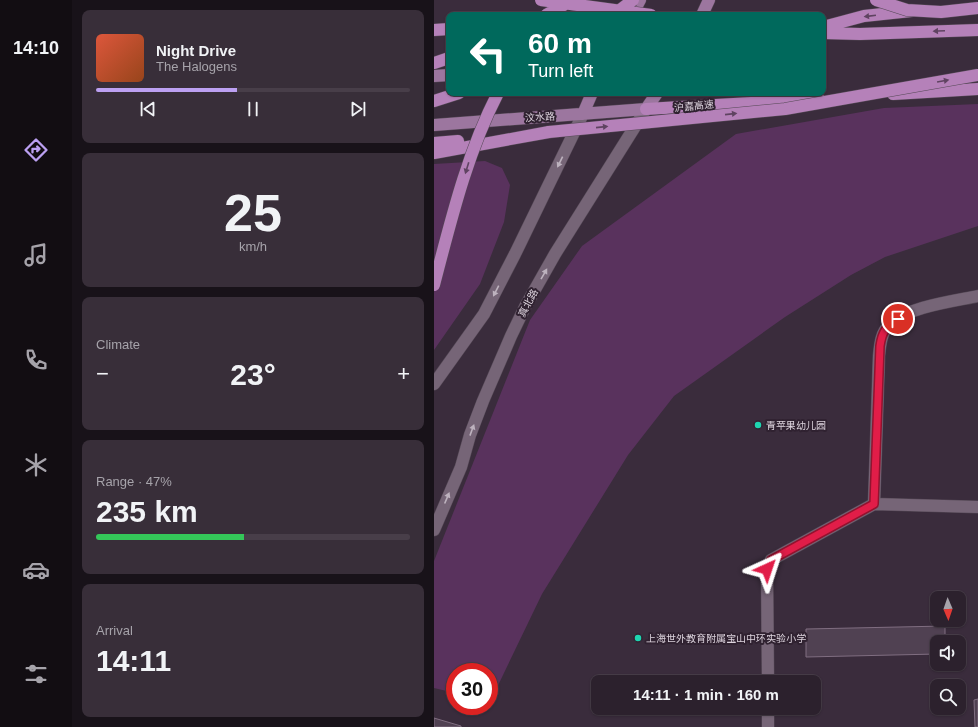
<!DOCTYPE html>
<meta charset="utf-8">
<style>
:root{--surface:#2c212d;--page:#382e39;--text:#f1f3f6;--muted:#a6a3aa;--line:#483e49;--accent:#bca0f2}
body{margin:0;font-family:Helvetica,"Noto Sans SC",sans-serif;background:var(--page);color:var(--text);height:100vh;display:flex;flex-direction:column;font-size:15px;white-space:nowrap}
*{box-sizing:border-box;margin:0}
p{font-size:13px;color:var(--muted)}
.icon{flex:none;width:22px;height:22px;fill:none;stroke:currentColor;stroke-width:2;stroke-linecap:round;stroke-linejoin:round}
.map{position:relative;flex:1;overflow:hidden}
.sheet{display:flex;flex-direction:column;gap:10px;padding:10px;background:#181219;width:362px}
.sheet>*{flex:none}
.guide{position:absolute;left:12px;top:12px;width:380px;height:84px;border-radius:8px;box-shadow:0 1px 3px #0004,0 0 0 1px var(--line);background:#00695c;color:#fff;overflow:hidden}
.needle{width:26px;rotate:178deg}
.tools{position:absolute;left:496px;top:591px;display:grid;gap:8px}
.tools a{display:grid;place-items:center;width:36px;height:36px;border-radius:8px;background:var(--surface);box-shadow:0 1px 3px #0004,0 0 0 1px var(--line);font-size:20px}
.speed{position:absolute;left:12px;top:663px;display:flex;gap:8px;font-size:20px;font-weight:700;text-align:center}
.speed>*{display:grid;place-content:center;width:52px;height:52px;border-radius:50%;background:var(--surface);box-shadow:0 1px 3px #0004,0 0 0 1px var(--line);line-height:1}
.speed .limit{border:6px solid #d22;background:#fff;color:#111}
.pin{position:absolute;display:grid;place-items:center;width:34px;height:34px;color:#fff;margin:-17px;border:2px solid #fff;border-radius:50%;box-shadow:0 1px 4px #0007}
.me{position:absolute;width:44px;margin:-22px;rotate:42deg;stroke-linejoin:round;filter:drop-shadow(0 0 3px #0008)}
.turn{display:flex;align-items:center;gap:14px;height:84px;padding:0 16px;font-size:18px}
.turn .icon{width:52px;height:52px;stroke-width:2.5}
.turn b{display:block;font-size:28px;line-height:34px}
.big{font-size:30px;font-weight:800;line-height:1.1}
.sheet .card{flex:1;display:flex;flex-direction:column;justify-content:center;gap:6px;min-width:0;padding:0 14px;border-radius:8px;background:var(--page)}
.sheet .dial{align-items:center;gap:0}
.dial b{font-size:52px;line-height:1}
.song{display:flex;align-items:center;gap:12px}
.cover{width:48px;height:48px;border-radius:6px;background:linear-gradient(135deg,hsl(10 70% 55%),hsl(20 70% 35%))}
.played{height:4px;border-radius:2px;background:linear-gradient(90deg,var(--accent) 45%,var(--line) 45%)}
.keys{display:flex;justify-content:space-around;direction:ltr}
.heat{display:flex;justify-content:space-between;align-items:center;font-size:22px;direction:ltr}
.charge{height:6px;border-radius:3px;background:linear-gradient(90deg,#34c759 47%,var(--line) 0)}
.trip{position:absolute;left:157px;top:675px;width:230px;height:40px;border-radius:8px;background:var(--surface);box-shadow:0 1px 3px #0004,0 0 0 1px var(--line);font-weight:800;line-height:40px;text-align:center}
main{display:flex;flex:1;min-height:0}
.dock{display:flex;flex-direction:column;width:72px;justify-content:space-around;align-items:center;background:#120d12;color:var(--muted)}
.dock .icon{width:28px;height:28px}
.dock .on{color:var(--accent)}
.dock b{font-size:18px;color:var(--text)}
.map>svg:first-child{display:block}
</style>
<main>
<nav class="dock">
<b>14:10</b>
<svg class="icon on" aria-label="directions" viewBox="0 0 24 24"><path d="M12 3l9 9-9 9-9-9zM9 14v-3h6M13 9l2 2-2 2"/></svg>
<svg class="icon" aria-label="music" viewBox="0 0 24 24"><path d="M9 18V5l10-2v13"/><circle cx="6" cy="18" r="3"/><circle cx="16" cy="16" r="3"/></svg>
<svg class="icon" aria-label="phone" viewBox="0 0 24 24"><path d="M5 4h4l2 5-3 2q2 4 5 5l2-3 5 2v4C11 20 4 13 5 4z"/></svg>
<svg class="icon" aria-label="climate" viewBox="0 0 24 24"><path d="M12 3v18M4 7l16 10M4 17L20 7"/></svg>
<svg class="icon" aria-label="car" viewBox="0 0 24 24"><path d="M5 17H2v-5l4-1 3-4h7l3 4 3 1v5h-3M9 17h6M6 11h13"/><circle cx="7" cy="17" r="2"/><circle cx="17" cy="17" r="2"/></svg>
<svg class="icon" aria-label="filters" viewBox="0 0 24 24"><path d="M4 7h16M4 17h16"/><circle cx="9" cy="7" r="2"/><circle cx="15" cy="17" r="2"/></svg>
</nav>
<section class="sheet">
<div class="card">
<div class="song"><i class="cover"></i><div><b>Night Drive</b><p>The Halogens</p></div></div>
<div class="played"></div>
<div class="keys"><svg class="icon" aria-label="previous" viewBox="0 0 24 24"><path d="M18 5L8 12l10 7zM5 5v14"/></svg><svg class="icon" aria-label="pause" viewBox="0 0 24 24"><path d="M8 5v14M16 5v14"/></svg><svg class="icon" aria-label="next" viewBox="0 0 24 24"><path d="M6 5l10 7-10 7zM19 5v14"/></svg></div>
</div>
<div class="card dial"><b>25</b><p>km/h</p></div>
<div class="card"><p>Climate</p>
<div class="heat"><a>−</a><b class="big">23°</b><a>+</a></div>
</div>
<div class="card"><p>Range · 47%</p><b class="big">235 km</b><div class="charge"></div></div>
<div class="card"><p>Arrival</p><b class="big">14:11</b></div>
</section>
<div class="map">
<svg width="544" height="727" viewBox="0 0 544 727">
<rect width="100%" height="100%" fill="#3a2c3c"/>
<!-- green -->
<path fill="#59325d" d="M544,104V226L451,257L417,275L351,317L240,396L194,455L108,594L56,702H55V672H21V693L0,688V561L96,320L148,246L302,134L450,108Z
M51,161L68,168L76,185L70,222L46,284L0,350V164Z"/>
<!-- building -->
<path fill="#504152" stroke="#806e81" d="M511,626V642H503V654L372,657V629Z
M544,699V727H541L540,700Z
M0,718L27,726V727H0Z"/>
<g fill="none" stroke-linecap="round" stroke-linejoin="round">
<defs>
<path id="minor" d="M0,384L50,314L81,254L149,114
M440,504L445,356C446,345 447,332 456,324C473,307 520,301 544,296
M0,530L27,467L36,435L49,401L77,336L91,307L121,254L212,109
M334,682L333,569L337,560L440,504L544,507
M334,708V727"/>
<path id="major" d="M198,15L206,0
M268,15L275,0
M0,76L15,75
M149,114L158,93
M0,125L212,109L223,93"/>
<path id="highway" d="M389,27L430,16L477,11
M0,30L15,29
M389,33L426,34L544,30
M0,63L15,58
M459,94L544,89
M0,101L25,93
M212,109L385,99
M0,143L24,141
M0,153L115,132"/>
</defs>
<!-- minor casing -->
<use href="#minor" stroke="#554956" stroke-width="13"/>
<!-- major casing -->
<use href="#major" stroke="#554956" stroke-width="13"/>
<!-- highway casing -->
<use href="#highway" stroke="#554956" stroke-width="13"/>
<!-- minor -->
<use href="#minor" stroke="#766577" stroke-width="12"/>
<!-- major -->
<use href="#major" stroke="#9c769f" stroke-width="12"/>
<!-- highway -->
<use href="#highway" stroke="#b581b9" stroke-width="12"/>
<defs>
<path id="highway-bridge" d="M107,0L217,15
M442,0L473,10L507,12L544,8
M182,13L199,0
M112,15L135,2
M115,132L351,109L544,75
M0,285C17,220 33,153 64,93"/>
</defs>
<!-- highway-bridge casing -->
<use href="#highway-bridge" stroke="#554956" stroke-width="13" stroke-linecap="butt"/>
<!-- highway-bridge -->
<use href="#highway-bridge" stroke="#b581b9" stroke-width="12"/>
</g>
<!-- one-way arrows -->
<defs><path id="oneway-solid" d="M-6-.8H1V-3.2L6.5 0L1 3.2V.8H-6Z"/></defs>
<g fill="#5f4361">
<use href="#oneway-solid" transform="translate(436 16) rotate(173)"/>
<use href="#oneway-solid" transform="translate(505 31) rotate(178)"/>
<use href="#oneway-solid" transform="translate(509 81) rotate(-10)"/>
<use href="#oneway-solid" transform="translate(297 114) rotate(-6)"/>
<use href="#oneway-solid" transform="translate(168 127) rotate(-6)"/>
<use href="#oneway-solid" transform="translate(33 168) rotate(107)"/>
</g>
<g fill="#bdb2be">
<use href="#oneway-solid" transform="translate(126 162) rotate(116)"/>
<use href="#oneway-solid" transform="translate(110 274) rotate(-60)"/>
<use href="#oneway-solid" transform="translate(62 291) rotate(117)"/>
<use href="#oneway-solid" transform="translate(38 430) rotate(-70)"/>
<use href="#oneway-solid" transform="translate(13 498) rotate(-67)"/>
</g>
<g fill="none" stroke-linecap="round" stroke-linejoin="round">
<defs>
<path id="route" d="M333,569L337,560L440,504L446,346C448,332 452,326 464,319"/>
</defs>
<!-- route casing -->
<use href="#route" stroke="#92132f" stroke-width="10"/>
<!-- route -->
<use href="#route" stroke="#e11d48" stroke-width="7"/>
</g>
<!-- markers -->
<g fill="#1ed5b0" stroke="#302231" stroke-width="1.5">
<circle cx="324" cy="425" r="4"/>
<circle cx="204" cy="638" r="4"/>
</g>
<g text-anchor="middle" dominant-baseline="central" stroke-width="4" stroke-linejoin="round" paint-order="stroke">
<!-- street labels -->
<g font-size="10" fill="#dcd3dd" stroke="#302231">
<text transform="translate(260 106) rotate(-6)">沪嘉高速</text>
<text transform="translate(106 117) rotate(-4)">汶水路</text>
<text transform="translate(94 303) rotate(-62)">真北路</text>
</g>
<!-- poi labels -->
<g font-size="10" fill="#dcd3dd" stroke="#302231" text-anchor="start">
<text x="332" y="425">青苹果幼儿园</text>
<text x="212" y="638">上海世外教育附属宝山中环实验小学</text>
</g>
</g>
</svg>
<div class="tools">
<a><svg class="needle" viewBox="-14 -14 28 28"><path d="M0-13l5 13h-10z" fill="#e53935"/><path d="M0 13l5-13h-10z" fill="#a6a3aa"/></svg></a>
<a><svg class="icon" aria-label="sound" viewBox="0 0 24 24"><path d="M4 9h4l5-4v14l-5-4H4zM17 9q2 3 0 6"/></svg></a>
<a><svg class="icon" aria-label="search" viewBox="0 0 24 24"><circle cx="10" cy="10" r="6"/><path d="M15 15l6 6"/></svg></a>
</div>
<div class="speed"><div class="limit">30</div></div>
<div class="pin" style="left:464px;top:319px;background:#d93025"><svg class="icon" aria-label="arrive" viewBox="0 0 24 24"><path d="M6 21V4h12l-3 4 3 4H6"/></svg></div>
<svg class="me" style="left:333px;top:569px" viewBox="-20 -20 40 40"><path d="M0-17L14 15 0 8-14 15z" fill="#e11d48" stroke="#fff" stroke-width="4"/></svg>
<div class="trip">14:11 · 1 min · 160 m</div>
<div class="guide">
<div class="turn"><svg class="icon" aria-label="left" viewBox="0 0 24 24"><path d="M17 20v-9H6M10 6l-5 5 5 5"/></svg><div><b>60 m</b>Turn left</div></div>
</div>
</div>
</main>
